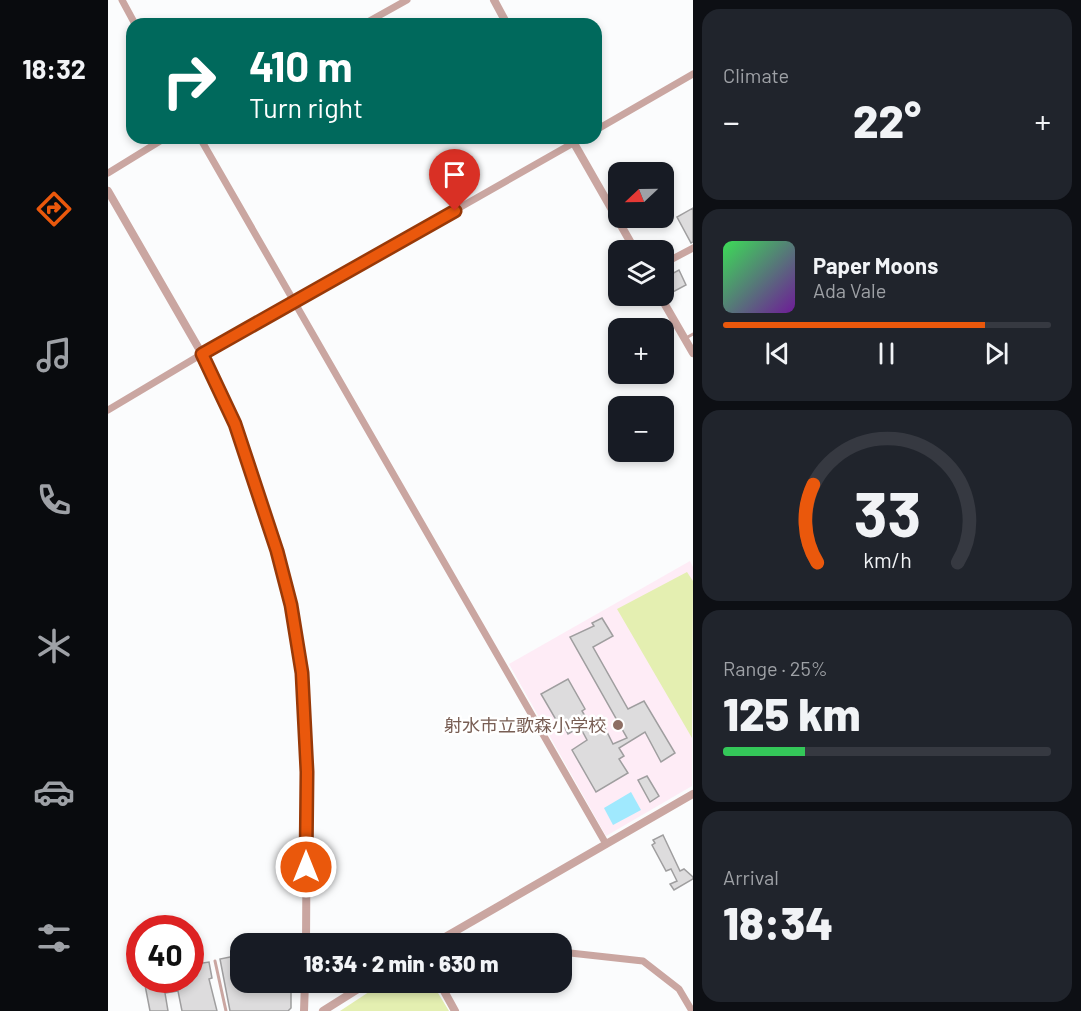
<!DOCTYPE html>
<meta charset="utf-8">
<style>
:root{--surface:#171b24;--page:#20242c;--text:#f1f3f6;--muted:#9ea1a6;--line:#363941;--accent:#ea580c}
body{margin:0;font-family:Barlow,"Noto Sans JP",sans-serif;background:var(--page);color:var(--text);height:100vh;display:flex;flex-direction:column;font-size:22px;white-space:nowrap}
*{box-sizing:border-box;margin:0}
p{font-size:20px;color:var(--muted)}
.icon{flex:none;width:33px;height:33px;fill:none;stroke:currentColor;stroke-width:2;stroke-linecap:round;stroke-linejoin:round}
.map{position:relative;flex:1;overflow:hidden}
.details{display:flex;flex-direction:column;gap:9px;padding:9px;background:#0d0f14;width:388px}
.details>*{flex:none}
.hud{position:absolute;left:18px;top:18px;width:476px;height:126px;border-radius:18px;box-shadow:0 3px 9px #0003;background:#00695c;color:#fff;overflow:hidden}
.needle{width:39px;rotate:248deg}
.fabs{position:absolute;left:500px;top:162px;display:grid;gap:12px}
.fabs a{display:grid;place-items:center;width:66px;height:66px;border-radius:12px;background:var(--surface);box-shadow:0 3px 9px #0003;font-size:30px}
.speed{position:absolute;left:18px;top:915px;display:flex;gap:12px;font-size:30px;font-weight:700;text-align:center}
.speed>*{display:grid;place-content:center;width:78px;height:78px;border-radius:50%;background:var(--surface);box-shadow:0 3px 9px #0003;line-height:1}
.speed .limit{border:9px solid #d22;background:#fff;color:#111}
.pin{position:absolute;display:grid;place-items:center;width:51px;height:51px;color:#fff;margin:-62px -26px;border-radius:50% 50% 50% 0;rotate:-45deg;box-shadow:0 0 6px #0007}
.pin .icon{rotate:45deg}
.me{position:absolute;width:66px;margin:-33px;rotate:0deg;stroke-linejoin:round;filter:drop-shadow(0 0 4px #0008)}
.turn{display:flex;align-items:center;gap:21px;height:126px;padding:0 24px;font-size:27px}
.turn .icon{width:78px;height:78px;stroke-width:2.5}
.turn b{display:block;font-size:42px;line-height:51px}
.big{font-size:45px;font-weight:800;line-height:1.1}
.details .widget{flex:1;display:flex;flex-direction:column;justify-content:center;gap:9px;min-width:0;padding:0 21px;border-radius:18px;background:var(--page)}
.details .dial{align-items:center;gap:0}
.dial svg{height:156px;overflow:visible;fill:none;stroke:var(--line);stroke-width:7;stroke-linecap:round;text-anchor:middle}
.dial text{fill:var(--text);stroke:none}
.song{display:flex;align-items:center;gap:18px}
.cover{width:72px;height:72px;border-radius:9px;background:linear-gradient(135deg,hsl(130 70% 55%),hsl(280 70% 35%))}
.played{height:6px;border-radius:3px;background:linear-gradient(90deg,var(--accent) 80%,var(--line) 80%)}
.keys{display:flex;justify-content:space-around;direction:ltr}
.heat{display:flex;justify-content:space-between;align-items:center;font-size:33px;direction:ltr}
.charge{height:9px;border-radius:4px;background:linear-gradient(90deg,#34c759 25%,var(--line) 0)}
.trip{position:absolute;left:122px;top:933px;width:342px;height:60px;border-radius:18px;background:var(--surface);box-shadow:0 3px 9px #0003;font-weight:800;line-height:60px;text-align:center}
main{display:flex;flex:1;min-height:0}
.tabs{display:flex;flex-direction:column;width:108px;justify-content:space-around;align-items:center;background:#090b0e;color:var(--muted)}
.tabs .icon{width:42px;height:42px}
.tabs .active{color:var(--accent)}
.tabs b{font-size:27px;color:var(--text)}
.map>svg:first-child{display:block}
</style>
<main>
<nav class="tabs">
<b>18:32</b>
<svg class="icon active" aria-label="directions" viewBox="0 0 24 24"><path d="M12 3l9 9-9 9-9-9zM9 14v-3h6M13 9l2 2-2 2"/></svg>
<svg class="icon" aria-label="music" viewBox="0 0 24 24"><path d="M9 18V5l10-2v13"/><circle cx="6" cy="18" r="3"/><circle cx="16" cy="16" r="3"/></svg>
<svg class="icon" aria-label="phone" viewBox="0 0 24 24"><path d="M5 4h4l2 5-3 2q2 4 5 5l2-3 5 2v4C11 20 4 13 5 4z"/></svg>
<svg class="icon" aria-label="climate" viewBox="0 0 24 24"><path d="M12 3v18M4 7l16 10M4 17L20 7"/></svg>
<svg class="icon" aria-label="car" viewBox="0 0 24 24"><path d="M5 17H2v-5l4-1 3-4h7l3 4 3 1v5h-3M9 17h6M6 11h13"/><circle cx="7" cy="17" r="2"/><circle cx="17" cy="17" r="2"/></svg>
<svg class="icon" aria-label="filters" viewBox="0 0 24 24"><path d="M4 7h16M4 17h16"/><circle cx="9" cy="7" r="2"/><circle cx="15" cy="17" r="2"/></svg>
</nav>
<div class="map">
<svg width="585" height="1011" viewBox="0 0 585 1011">
<rect width="100%" height="100%" fill="#fbfcfd"/>
<!-- education -->
<path fill="#feecf6" d="M582,561L585,567L584,786L498,836L401,664Z"/>
<!-- green -->
<path fill="#e4efb1" d="M579,572L585,581L584,738L509,609Z
M276,982L324,983L341,1011H232Z"/>
<!-- water -->
<path fill="#a0e9fe" d="M523,792L533,810L505,825L496,808Z"/>
<!-- building -->
<path fill="#dddcdd" stroke="#9f9e9f" stroke-width="1.5" d="M585,208V242L583,243L569,217Z
M571,270L578,285L563,293L556,278Z
M494,618L505,636L485,647L520,709L536,701L567,753L553,762L537,732L511,748L516,756L511,759L520,773L488,792L464,750L479,740L472,727L460,734L454,723L451,725L433,694L460,679L477,709L474,711L484,728L488,725L490,729L496,726L505,744L519,738L462,637L486,626L484,623Z
M539,776L551,796L542,802L530,780Z
M555,835L572,871L576,869L585,877V879L566,890L562,884L569,881L563,869L558,871L544,845L547,843L545,840Z
M132,955V982H183V1008L180,1011H122L112,959Z
M101,962L104,978L101,979L109,1011H74L70,991L57,993L60,1011H42L36,980H82V965Z"/>
<g fill="none" stroke-linecap="round" stroke-linejoin="round">
<!-- service -->
<path stroke="#caa6a1" stroke-width="3" d="M578,338L585,334
M107,961L118,1011"/>
<!-- minor -->
<path stroke="#caa6a1" stroke-width="7" d="M14,0L27,24
M256,24L299,0
M488,130L585,74
M92,138L498,844
M0,173L57,138
M555,264L585,248
M0,410L94,354L474,138
M198,937L298,944
M453,952L535,961L571,989L584,1011"/>
<!-- tertiary -->
<path stroke="#caa6a1" stroke-width="8" d="M386,0L399,24
M463,138L527,250
M0,191L94,354L127,424L169,551L183,605L194,673L199,772L198,944
M552,296L585,353
M325,944L585,794
M331,982L347,1011
M196,1011L197,982
M215,1011L261,982"/>
</g>
<g fill="none" stroke-linecap="round" stroke-linejoin="round">
<defs>
<path id="route" d="M198,867L199,772L194,673L183,605L169,551L127,424L94,354L347,211"/>
</defs>
<!-- route casing -->
<use href="#route" stroke="#983908" stroke-width="15"/>
<!-- route -->
<use href="#route" stroke="#ea580c" stroke-width="10"/>
</g>
<!-- markers -->
<circle fill="#8d6e63" stroke="#fff" stroke-width="2" cx="510" cy="725" r="6"/>
<g text-anchor="middle" dominant-baseline="central" stroke-width="5" stroke-linejoin="round" paint-order="stroke">
<!-- education labels -->
<g font-size="18" fill="#785e54" stroke="#fff" text-anchor="end">
<text x="498" y="725">射水市立歌森小学校</text>
</g>
</g>
</svg>
<div class="fabs">
<a><svg class="needle" viewBox="-14 -14 28 28"><path d="M0-13l5 13h-10z" fill="#e53935"/><path d="M0 13l5-13h-10z" fill="#9ea1a6"/></svg></a>
<a><svg class="icon" aria-label="layers" viewBox="0 0 24 24"><path d="M12 4l9 5-9 5-9-5zM3 14l9 5 9-5"/></svg></a>
<a>+</a>
<a>−</a>
</div>
<div class="speed"><div class="limit">40</div></div>
<div class="pin" style="left:347px;top:211px;background:#d93025"><svg class="icon" aria-label="arrive" viewBox="0 0 24 24"><path d="M6 21V4h12l-3 4 3 4H6"/></svg></div>
<svg class="me" style="left:198px;top:867px" viewBox="-20 -20 40 40"><circle r="17" fill="#ea580c" stroke="#fff" stroke-width="3"/><path d="M0-11L8 9 0 5-8 9z" fill="#fff"/></svg>
<div class="trip">18:34 · 2 min · 630 m</div>
<div class="hud">
<div class="turn"><svg class="icon" aria-label="right" viewBox="0 0 24 24"><path d="M7 20v-9h11M14 6l5 5-5 5"/></svg><div><b>410 m</b>Turn right</div></div>
</div>
</div>
<section class="details">
<div class="widget"><p>Climate</p>
<div class="heat"><a>−</a><b class="big">22°</b><a>+</a></div>
</div>
<div class="widget">
<div class="song"><i class="cover"></i><div><b>Paper Moons</b><p>Ada Vale</p></div></div>
<div class="played"></div>
<div class="keys"><svg class="icon" aria-label="previous" viewBox="0 0 24 24"><path d="M18 5L8 12l10 7zM5 5v14"/></svg><svg class="icon" aria-label="pause" viewBox="0 0 24 24"><path d="M8 5v14M16 5v14"/></svg><svg class="icon" aria-label="next" viewBox="0 0 24 24"><path d="M6 5l10 7-10 7zM19 5v14"/></svg></div>
</div>
<div class="widget dial"><svg viewBox="0 0 100 80">
<path d="M14 69A42 42 0 1 1 86 69"/>
<path d="M14 69A42 42 0 0 1 12 29" stroke="#ea580c"/>
<text x="50" y="56" font-size="32" font-weight="700">33</text>
<text x="50" y="72" font-size="11">km/h</text>
</svg></div>
<div class="widget"><p>Range · 25%</p><b class="big">125 km</b><div class="charge"></div></div>
<div class="widget"><p>Arrival</p><b class="big">18:34</b></div>
</section>
</main>
